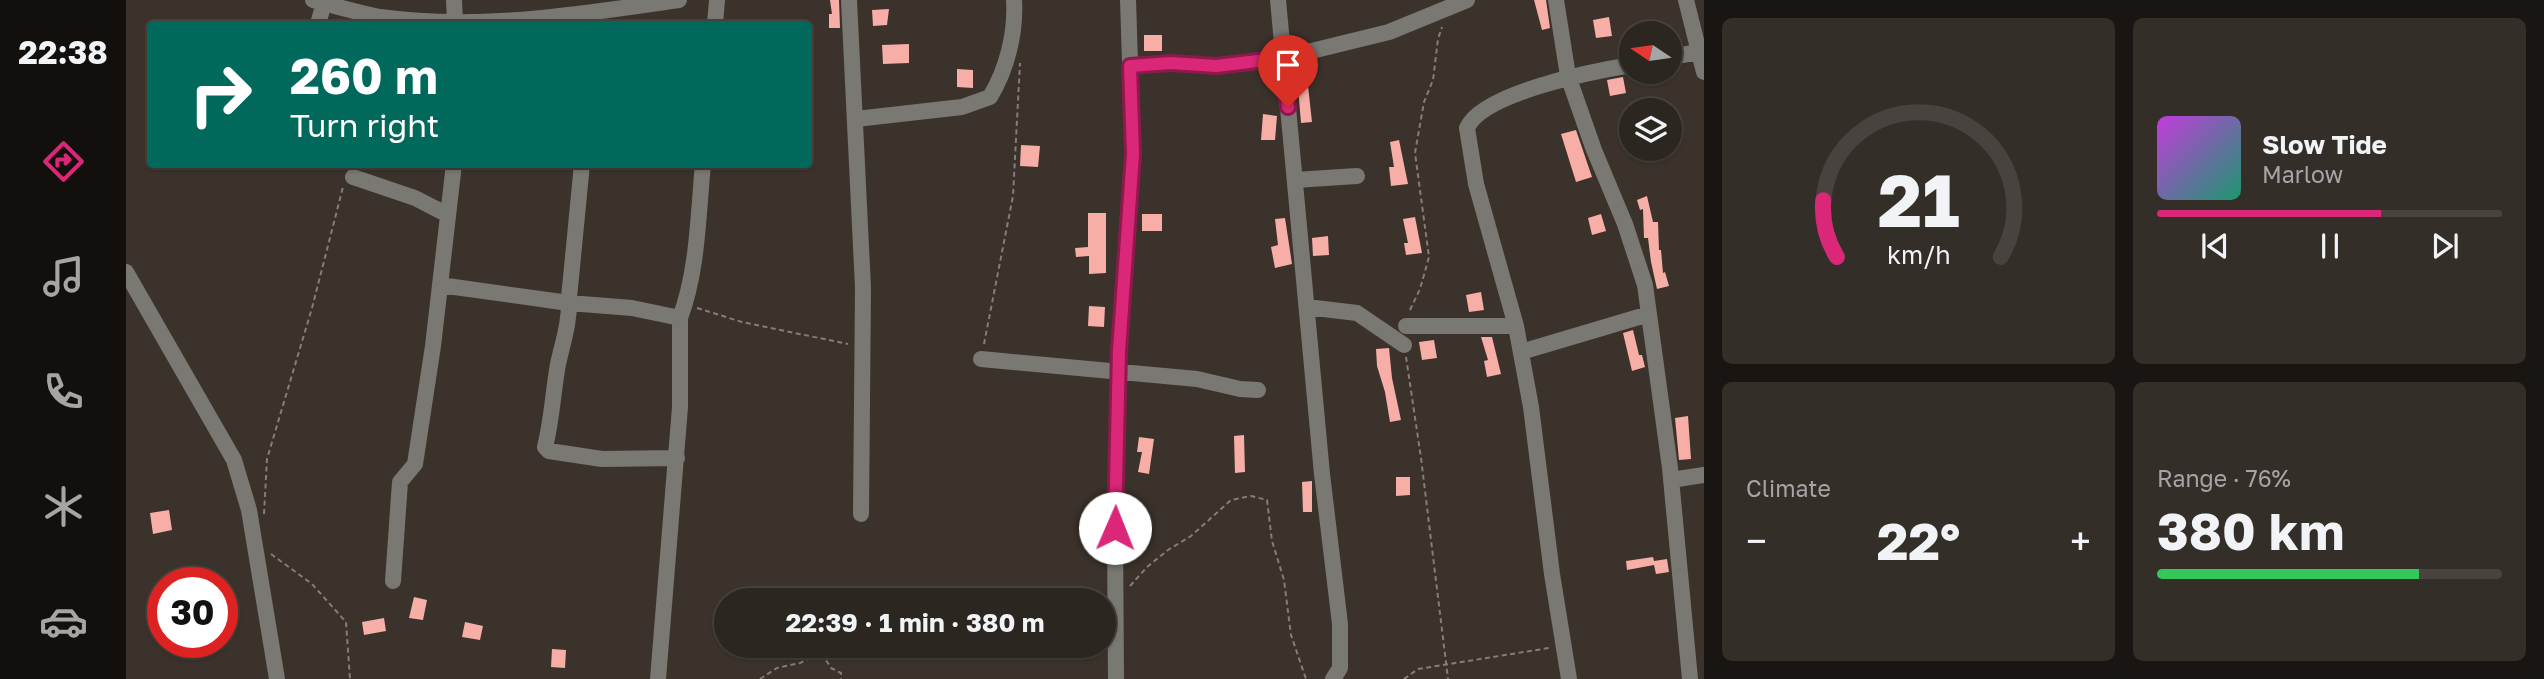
<!DOCTYPE html>
<meta charset="utf-8">
<style>
:root{--surface:#2c2620;--page:#342e29;--text:#f1f3f6;--muted:#a6a5a5;--line:#48433e;--accent:#db2777}
body{margin:0;font-family:"Golos Text",sans-serif;background:var(--page);color:var(--text);height:100vh;display:flex;flex-direction:column;font-size:26px;white-space:nowrap}
*{box-sizing:border-box;margin:0}
p{font-size:23px;color:var(--muted)}
.icon{flex:none;width:38px;height:38px;fill:none;stroke:currentColor;stroke-width:2;stroke-linecap:round;stroke-linejoin:round}
.map{position:relative;flex:1;overflow:hidden}
.sheet{display:flex;flex-direction:column;gap:18px;padding:18px;background:#181512;width:840px}
.sheet>*{flex:none}
.banner{position:absolute;left:21px;top:21px;width:665px;height:147px;border-radius:7px;box-shadow:0 2px 5px #0004,0 0 0 2px var(--line);background:#00695c;color:#fff;overflow:hidden}
.needle{width:46px;rotate:283deg}
.fabs{position:absolute;left:1493px;top:21px;display:grid;gap:14px}
.fabs a{display:grid;place-items:center;width:63px;height:63px;border-radius:50%;background:var(--surface);box-shadow:0 2px 5px #0004,0 0 0 2px var(--line);font-size:35px}
.speed{position:absolute;left:21px;top:567px;display:flex;gap:14px;font-size:35px;font-weight:700;text-align:center}
.speed>*{display:grid;place-content:center;width:91px;height:91px;border-radius:50%;background:var(--surface);box-shadow:0 2px 5px #0004,0 0 0 2px var(--line);line-height:1}
.speed .limit{border:10px solid #d22;background:#fff;color:#111}
.pin{position:absolute;display:grid;place-items:center;width:60px;height:60px;color:#fff;margin:-72px -30px;border-radius:50% 50% 50% 0;rotate:-45deg;box-shadow:0 0 7px #0007}
.pin .icon{rotate:45deg}
.me{position:absolute;width:77px;margin:-38px;rotate:1deg;stroke-linejoin:round;filter:drop-shadow(0 0 5px #0008)}
.turn{display:flex;align-items:center;gap:24px;height:147px;padding:0 28px;font-size:32px}
.turn .icon{width:91px;height:91px;stroke-width:2.5}
.turn b{display:block;font-size:49px;line-height:60px}
.big{font-size:52px;font-weight:700;line-height:1.1}
.sheet .widget{flex:1;display:flex;flex-direction:column;justify-content:center;gap:10px;min-width:0;padding:0 24px;border-radius:10px;background:var(--page)}
.sheet .dial{align-items:center;gap:0}
.dial svg{height:182px;overflow:visible;fill:none;stroke:var(--line);stroke-width:7;stroke-linecap:round;text-anchor:middle}
.dial text{fill:var(--text);stroke:none}
.song{display:flex;align-items:center;gap:21px}
.cover{width:84px;height:84px;border-radius:10px;background:linear-gradient(135deg,hsl(290 70% 55%),hsl(160 70% 35%))}
.played{height:7px;border-radius:4px;background:linear-gradient(90deg,var(--accent) 65%,var(--line) 65%)}
.keys{display:flex;justify-content:space-around;direction:ltr}
.heat{display:flex;justify-content:space-between;align-items:center;font-size:38px;direction:ltr}
.charge{height:10px;border-radius:5px;background:linear-gradient(90deg,#34c759 76%,var(--line) 0)}
.sheet .tiles{flex:1;display:grid;gap:18px;grid-template-columns:repeat(2,1fr)}
.trip{position:absolute;left:588px;top:588px;width:402px;height:70px;border-radius:35px;background:var(--surface);box-shadow:0 2px 5px #0004,0 0 0 2px var(--line);font-weight:700;line-height:70px;text-align:center}
main{display:flex;flex:1;min-height:0}
.menu{display:flex;flex-direction:column;width:126px;justify-content:space-around;align-items:center;background:#120f0d;color:var(--muted)}
.menu .icon{width:49px;height:49px}
.menu .on{color:var(--accent)}
.menu b{font-size:32px;color:var(--text)}
.map>svg:first-child{display:block}
</style>
<main>
<nav class="menu">
<b>22:38</b>
<svg class="icon on" aria-label="directions" viewBox="0 0 24 24"><path d="M12 3l9 9-9 9-9-9zM9 14v-3h6M13 9l2 2-2 2"/></svg>
<svg class="icon" aria-label="music" viewBox="0 0 24 24"><path d="M9 18V5l10-2v13"/><circle cx="6" cy="18" r="3"/><circle cx="16" cy="16" r="3"/></svg>
<svg class="icon" aria-label="phone" viewBox="0 0 24 24"><path d="M5 4h4l2 5-3 2q2 4 5 5l2-3 5 2v4C11 20 4 13 5 4z"/></svg>
<svg class="icon" aria-label="climate" viewBox="0 0 24 24"><path d="M12 3v18M4 7l16 10M4 17L20 7"/></svg>
<svg class="icon" aria-label="car" viewBox="0 0 24 24"><path d="M5 17H2v-5l4-1 3-4h7l3 4 3 1v5h-3M9 17h6M6 11h13"/><circle cx="7" cy="17" r="2"/><circle cx="17" cy="17" r="2"/></svg>
</nav>
<div class="map">
<svg width="1578" height="679" viewBox="0 0 1578 679">
<rect width="100%" height="100%" fill="#3b322b"/>
<!-- building -->
<path fill="#f6aea6" d="M704,0H713L714,28H703V14H706Z
M1408,0H1420L1424,28L1416,30Z
M763,9L761,25L747,26L746,10Z
M1483,17L1486,36L1470,38L1467,20Z
M1018,35H1036V51H1018Z
M783,44V63L757,64L756,45Z
M831,69L847,70V88L831,87Z
M1497,77L1500,93L1484,96L1481,80Z
M1182,86L1186,122L1175,123L1172,87Z
M1137,114L1151,116L1149,140H1135Z
M1450,130L1466,177L1450,182L1435,134Z
M1273,140L1282,184L1265,186L1263,167H1268L1264,142Z
M895,145L914,146L912,167L894,166Z
M1521,196L1527,222H1532L1533,250H1535L1537,273L1539,272L1543,286L1531,289L1525,262L1522,238H1518L1517,209L1514,210L1511,200Z
M962,213H980V273L963,274V256L950,257L949,248L962,247Z
M1016,214H1036V231H1016Z
M1475,214L1480,231L1466,235L1462,218Z
M1289,217L1296,253L1280,255L1278,243H1282L1277,219Z
M1159,218L1166,264L1149,268L1145,247L1152,245L1149,219Z
M1202,236L1203,255L1187,256L1186,238Z
M1355,292L1358,310L1343,312L1340,295Z
M963,306L979,307L978,327L962,326Z
M1507,330L1513,355H1516L1519,367L1506,371L1497,333Z
M1355,337H1366L1375,374L1361,377L1358,361L1362,360Z
M1308,340L1311,358L1296,360L1293,342Z
M1263,348L1266,378L1275,420L1264,422L1259,392L1251,366L1250,349Z
M1562,416L1565,459L1553,460L1549,418Z
M1118,435L1119,472L1109,473L1108,436Z
M1013,437L1028,439L1023,474L1012,472L1016,452H1011Z
M1270,477H1284V495L1270,496Z
M1186,481V512H1177L1176,482Z
M43,510L46,530L27,534L24,513Z
M1527,557L1528,561L1541,559L1543,572L1530,574L1528,565L1501,570L1500,561Z
M288,597L301,600L297,620L283,618Z
M258,618L260,631L238,635L236,622Z
M339,622L357,626L354,640L336,637Z
M426,649L440,650L439,668L425,667Z"/>
<g fill="none" stroke-linecap="round" stroke-linejoin="round">
<!-- path -->
<path stroke="#857d77" stroke-width="2" stroke-dasharray="5 3.5" stroke-linecap="butt" d="M571,308L616,322L722,344
M1284,310L1294,289L1303,257L1289,153L1298,102L1307,80L1312,39L1316,27
M858,344L887,196L894,63
M1280,357L1295,458L1322,679
M138,514L141,459L186,308L217,187
M145,554L186,584L220,622L224,679
M1004,586L1021,567L1042,550L1065,536L1105,500L1125,496L1141,500L1146,541L1158,580L1165,635L1180,679
M643,598V600
M691,646L705,668L715,673V679
M634,679L651,668L674,663L708,646
M1278,679L1292,669L1423,648"/>
<!-- minor -->
<path stroke="#7a7873" stroke-width="16" d="M187,0C209,6 232,13 254,17C354,31 455,14 553,0
M328,0L329,24
M723,0L737,288L735,514
M1152,0L1196,474L1214,624V668L1207,679
M1430,0L1442,76L1468,150L1499,224L1519,285L1544,468L1564,679
M1560,0L1578,72
M192,24L198,3
M589,24L591,0
M1544,57L1573,52
M1004,66L1045,63L1089,66L1157,58L1263,32L1341,0
M730,119L836,107L864,97C881,69 890,33 888,0
M456,164L443,298C444,321 437,342 432,364C427,392 426,419 419,447L423,451L476,459L551,458
M227,177L289,198L322,215
M1169,180L1231,176
M0,272L108,460L123,510L151,679
M314,285L443,303L506,308L554,318
M1181,307L1231,313L1278,345
M1280,326H1390
M1395,352L1523,314
M855,359L1071,379L1114,389L1132,390
M1545,480L1578,475
M267,581L274,482L289,464L307,346L328,164
M532,679L554,407V318C572,270 572,215 577,164
M990,679L989,528L993,351L1007,154L1002,0
M1443,679L1426,574L1405,407L1390,326L1350,184L1341,128C1356,93 1468,71 1505,65"/>
</g>
<g fill="none" stroke-linecap="round" stroke-linejoin="round">
<defs>
<path id="route" d="M989,528L993,351L1007,154L1004,66L1045,63L1090,66L1157,58L1162,107"/>
</defs>
<!-- route casing -->
<use href="#route" stroke="#8e194d" stroke-width="18"/>
<!-- route -->
<use href="#route" stroke="#db2777" stroke-width="12"/>
</g>
</svg>
<div class="fabs">
<a><svg class="needle" viewBox="-14 -14 28 28"><path d="M0-13l5 13h-10z" fill="#e53935"/><path d="M0 13l5-13h-10z" fill="#a6a5a5"/></svg></a>
<a><svg class="icon" aria-label="layers" viewBox="0 0 24 24"><path d="M12 4l9 5-9 5-9-5zM3 14l9 5 9-5"/></svg></a>
</div>
<div class="speed"><div class="limit">30</div></div>
<div class="pin" style="left:1162px;top:107px;background:#d93025"><svg class="icon" aria-label="arrive" viewBox="0 0 24 24"><path d="M6 21V4h12l-3 4 3 4H6"/></svg></div>
<svg class="me" style="left:989px;top:528px" viewBox="-20 -20 40 40"><circle r="19" fill="#fff"/><path d="M0-13L10 11 0 6-10 11z" fill="#db2777"/></svg>
<div class="trip">22:39 · 1 min · 380 m</div>
<div class="banner">
<div class="turn"><svg class="icon" aria-label="right" viewBox="0 0 24 24"><path d="M7 20v-9h11M14 6l5 5-5 5"/></svg><div><b>260 m</b>Turn right</div></div>
</div>
</div>
<section class="sheet">
<div class="tiles">
<div class="widget dial"><svg viewBox="0 0 100 80">
<path d="M14 69A42 42 0 1 1 86 69"/>
<path d="M14 69A42 42 0 0 1 8 44" stroke="#db2777"/>
<text x="50" y="56" font-size="32" font-weight="700">21</text>
<text x="50" y="72" font-size="11">km/h</text>
</svg></div>
<div class="widget">
<div class="song"><i class="cover"></i><div><b>Slow Tide</b><p>Marlow</p></div></div>
<div class="played"></div>
<div class="keys"><svg class="icon" aria-label="previous" viewBox="0 0 24 24"><path d="M18 5L8 12l10 7zM5 5v14"/></svg><svg class="icon" aria-label="pause" viewBox="0 0 24 24"><path d="M8 5v14M16 5v14"/></svg><svg class="icon" aria-label="next" viewBox="0 0 24 24"><path d="M6 5l10 7-10 7zM19 5v14"/></svg></div>
</div>
<div class="widget"><p>Climate</p>
<div class="heat"><a>−</a><b class="big">22°</b><a>+</a></div>
</div>
<div class="widget"><p>Range · 76%</p><b class="big">380 km</b><div class="charge"></div></div>
</div>
</section>
</main>
